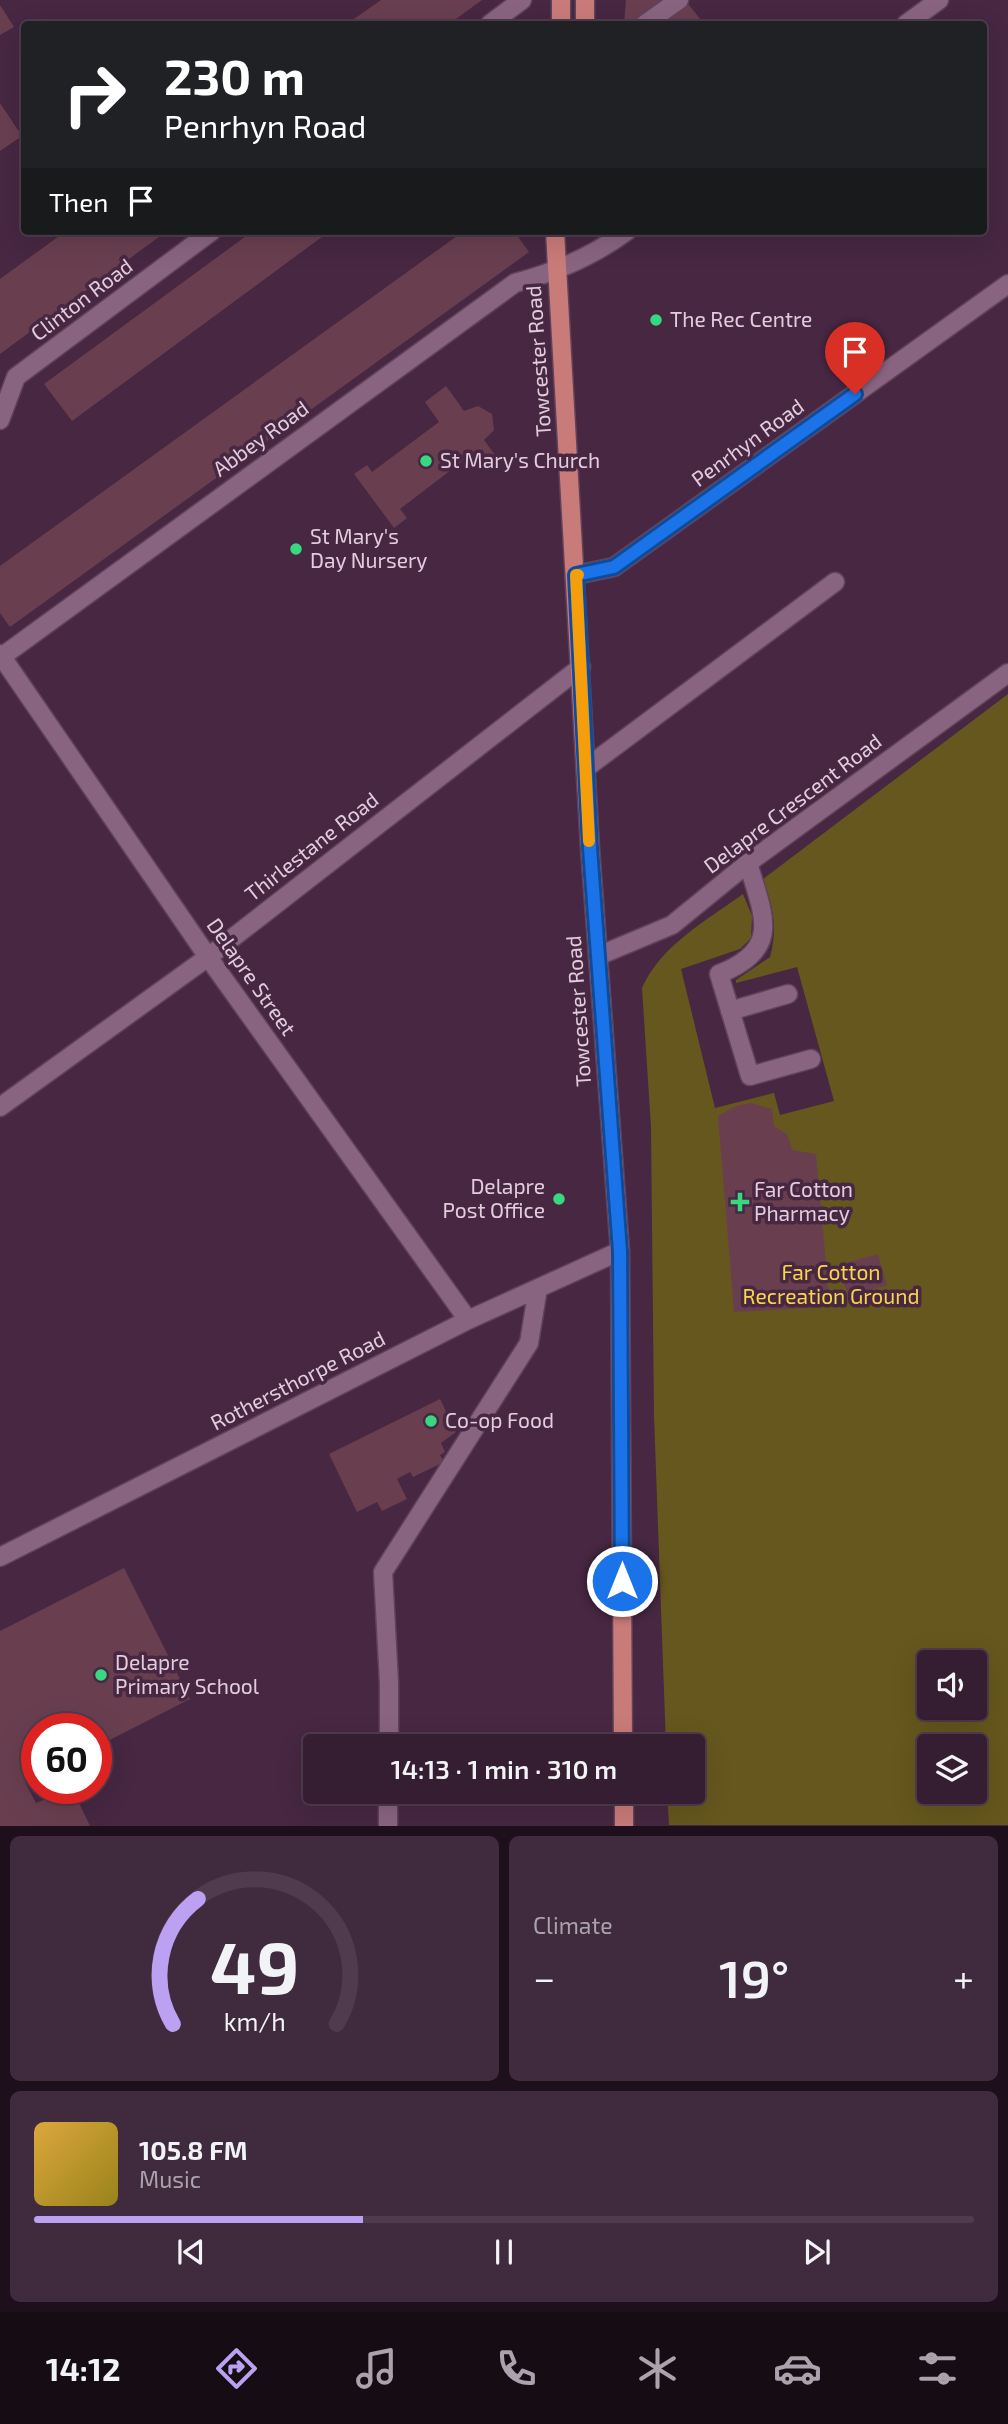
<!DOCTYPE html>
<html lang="en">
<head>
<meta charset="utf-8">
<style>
  :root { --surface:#351d32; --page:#402a3e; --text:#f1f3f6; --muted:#aaa2ac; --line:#4f3b4d; --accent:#bca0f2 }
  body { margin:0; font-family:"Exo 2",sans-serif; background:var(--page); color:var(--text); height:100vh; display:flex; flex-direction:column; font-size:26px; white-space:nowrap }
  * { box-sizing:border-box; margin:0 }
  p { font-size:23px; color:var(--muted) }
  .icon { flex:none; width:38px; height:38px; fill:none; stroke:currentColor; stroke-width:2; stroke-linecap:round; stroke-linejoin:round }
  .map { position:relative; height:1826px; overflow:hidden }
  .panel { display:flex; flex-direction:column; gap:10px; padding:10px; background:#1d101c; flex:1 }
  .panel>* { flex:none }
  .guide { position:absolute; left:21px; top:21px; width:966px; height:214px; border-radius:7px; box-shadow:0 7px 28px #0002,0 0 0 2px var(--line); background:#202124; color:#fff; overflow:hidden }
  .controls { position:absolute; left:917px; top:1650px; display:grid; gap:14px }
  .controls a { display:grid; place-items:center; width:70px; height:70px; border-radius:7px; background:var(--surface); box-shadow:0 7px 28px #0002,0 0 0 2px var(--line); font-size:35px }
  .speed { position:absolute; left:21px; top:1713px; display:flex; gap:14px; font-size:35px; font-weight:700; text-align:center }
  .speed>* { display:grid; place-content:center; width:91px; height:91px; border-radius:50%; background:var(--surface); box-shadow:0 7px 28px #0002,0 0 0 2px var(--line); line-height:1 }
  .speed .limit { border:10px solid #d22; background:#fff; color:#111 }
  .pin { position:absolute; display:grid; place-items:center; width:60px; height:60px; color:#fff; margin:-72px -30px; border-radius:50% 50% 50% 0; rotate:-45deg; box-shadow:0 0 7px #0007 }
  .pin .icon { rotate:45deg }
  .me { position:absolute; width:77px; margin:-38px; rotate:0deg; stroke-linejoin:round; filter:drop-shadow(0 0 5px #0008) }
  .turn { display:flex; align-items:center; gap:24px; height:147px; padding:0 28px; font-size:32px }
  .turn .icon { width:91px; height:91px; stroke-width:2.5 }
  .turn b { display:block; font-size:49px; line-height:60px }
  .then { display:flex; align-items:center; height:66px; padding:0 28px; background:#0003; gap:14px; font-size:26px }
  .big { font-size:52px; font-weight:600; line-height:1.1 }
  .panel .widget { flex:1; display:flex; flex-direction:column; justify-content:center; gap:10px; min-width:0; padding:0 24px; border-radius:10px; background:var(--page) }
  .panel .dial { align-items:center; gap:0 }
  .dial svg { height:182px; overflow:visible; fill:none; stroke:var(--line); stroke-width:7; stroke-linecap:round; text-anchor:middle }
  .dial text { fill:var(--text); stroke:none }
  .song { display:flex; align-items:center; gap:21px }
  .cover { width:84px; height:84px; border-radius:10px; background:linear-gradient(135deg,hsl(40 70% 55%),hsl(50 70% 35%)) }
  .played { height:7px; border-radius:4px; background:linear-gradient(90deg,var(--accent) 35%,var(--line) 35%) }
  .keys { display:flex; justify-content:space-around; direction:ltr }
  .heat { display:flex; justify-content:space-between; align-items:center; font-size:38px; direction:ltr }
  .panel .tiles { flex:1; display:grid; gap:10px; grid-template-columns:1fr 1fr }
  .widget:last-child { grid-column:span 2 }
  .trip { position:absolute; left:303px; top:1734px; width:402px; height:70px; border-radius:7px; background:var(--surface); box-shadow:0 7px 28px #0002,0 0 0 2px var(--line); font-weight:600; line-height:70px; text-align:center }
  .dock { display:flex; height:112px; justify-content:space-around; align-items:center; background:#150c14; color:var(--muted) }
  .dock .icon { width:49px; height:49px }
  .dock .active { color:var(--accent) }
  .dock b { font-size:32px; color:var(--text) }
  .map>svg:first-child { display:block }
  .green { fill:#66571e; fill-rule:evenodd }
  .building { fill:#693f50 }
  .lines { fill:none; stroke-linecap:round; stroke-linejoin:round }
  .minor-casing { stroke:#60435b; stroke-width:21 }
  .major-casing { stroke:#60435b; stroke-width:21 }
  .minor { stroke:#896481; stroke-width:18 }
  .major { stroke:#c97b79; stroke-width:18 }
  .route-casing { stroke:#114b97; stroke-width:18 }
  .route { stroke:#1a73e8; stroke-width:12 }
  .slow { stroke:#f59e0b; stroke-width:12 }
  .poi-dot { fill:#38d880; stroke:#472742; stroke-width:2.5 }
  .labels { text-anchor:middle; stroke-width:7; stroke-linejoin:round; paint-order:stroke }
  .street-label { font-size:21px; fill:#e2cddd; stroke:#472742 }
  .poi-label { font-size:21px; fill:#e2cddd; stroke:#472742; text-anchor:start }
  .park-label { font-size:21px; fill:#fbd64b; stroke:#472742 }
</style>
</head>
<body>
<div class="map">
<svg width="1008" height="1826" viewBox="0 0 1008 1826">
  <rect width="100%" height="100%" fill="#472742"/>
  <path class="green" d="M 1008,694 L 1008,1825 L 669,1825 L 667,1792 L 693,1792 L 693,1746 L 666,1746 L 654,1416 L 651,1127 L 642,988 C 661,945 706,921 743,894 L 752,916 L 751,938 L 740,949 L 681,969 L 715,1108 L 774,1093 L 780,1115 L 834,1101 L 797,967 L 736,983 L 736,980 L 770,957 C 778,928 773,907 763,879 ZM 929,1662 L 975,1662 L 975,1708 L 929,1708 ZM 929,1746 L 975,1746 L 975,1792 L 929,1792 Z"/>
  <path class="building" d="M 381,0 L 482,0 L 449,24 L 347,24 Z
    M 626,0 L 685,0 L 704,24 L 624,24 Z
    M 0,5 L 14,27 L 0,35 Z
    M 0,103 L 22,136 L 0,151 Z
    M 66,231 L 167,231 L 0,354 L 0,279 Z
    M 253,231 L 330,231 L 72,421 L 44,384 Z
    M 464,231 L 514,231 L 529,252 L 10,627 L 0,613 L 0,566 Z
    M 446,386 L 464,411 L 478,406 L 492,414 L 494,430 L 484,440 L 495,455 L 477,469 L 468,457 L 400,509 L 407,518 L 394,528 L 354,474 L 367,465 L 372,472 L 439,422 L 425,402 Z
    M 751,1103 L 772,1109 L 774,1126 L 787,1134 L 792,1150 L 816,1154 L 830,1307 L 734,1312 L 718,1116 L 736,1106 Z
    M 878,1254 L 887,1285 L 848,1296 L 839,1265 Z
    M 440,1399 L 456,1432 L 441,1443 L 445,1452 L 440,1455 L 444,1462 L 413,1477 L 410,1472 L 397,1479 L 407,1499 L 382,1511 L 377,1502 L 357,1512 L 329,1454 Z
    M 124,1568 L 190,1699 L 96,1747 L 96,1729 L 37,1729 L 37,1777 L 25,1782 L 36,1803 L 72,1788 L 90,1826 L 0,1826 L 0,1631 Z"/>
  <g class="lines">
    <defs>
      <path id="minor" d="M 490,24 L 522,0
        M 645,24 L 679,0
        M 906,24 L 939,0
        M 0,420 L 16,377 L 212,231
        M 576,575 L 614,567 L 1008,284
        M 0,654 L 208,957 L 468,1320
        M 0,658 L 515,283 C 556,272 592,257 627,231
        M 586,768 L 835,582
        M 748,863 C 763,915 783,949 719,974 L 750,1076 L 811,1059
        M 598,956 L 672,925 L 748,863 L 1008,673
        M 730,1011 L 788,994
        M 0,1107 L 208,957 L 581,667
        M 0,1557 L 468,1320 L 620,1251
        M 389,1746 L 389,1683 L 383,1572 L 529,1343 L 538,1288
        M 388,1826 L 388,1792"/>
      <path id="major" d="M 561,24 L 561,0
        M 585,24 L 585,0
        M 555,231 L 590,848 L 620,1251 L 623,1746
        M 624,1792 L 624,1826"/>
    </defs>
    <use href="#minor" class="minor-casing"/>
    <use href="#major" class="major-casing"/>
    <use href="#minor" class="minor"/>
    <use href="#major" class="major"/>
  </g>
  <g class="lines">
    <defs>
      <path id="route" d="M 622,1581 L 620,1251 L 590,848 L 576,575 L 614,567 L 855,394"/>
    </defs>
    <use href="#route" class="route-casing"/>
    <use href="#route" class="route"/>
    <path class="slow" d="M 578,575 L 576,575 L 589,841"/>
  </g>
  <g class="poi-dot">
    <circle cx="656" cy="320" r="7"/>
    <circle cx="426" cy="461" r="7"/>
    <circle cx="296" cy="549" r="7"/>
    <circle cx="559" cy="1199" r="7"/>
    <path d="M736.5 1191.5h7v7h7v7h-7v7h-7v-7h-7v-7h7z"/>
    <circle cx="431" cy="1421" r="7"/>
    <circle cx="101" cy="1675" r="7"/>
  </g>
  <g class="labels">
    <g class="street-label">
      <text transform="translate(82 300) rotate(-37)" y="7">Clinton Road</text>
      <text transform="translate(539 361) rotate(-94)" y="7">Towcester Road</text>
      <text transform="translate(261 439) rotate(-36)" y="7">Abbey Road</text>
      <text transform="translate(748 443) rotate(-36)" y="7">Penrhyn Road</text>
      <text transform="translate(793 804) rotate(-37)" y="7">Delapre Crescent Road</text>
      <text transform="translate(312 847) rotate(-38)" y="7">Thirlestane Road</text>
      <text transform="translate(251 977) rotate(55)" y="7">Delapre Street</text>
      <text transform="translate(579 1011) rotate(-94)" y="7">Towcester Road</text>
      <text transform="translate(298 1381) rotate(-27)" y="7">Rothersthorpe Road</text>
    </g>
    <g class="poi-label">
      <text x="670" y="327">The Rec Centre</text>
      <text x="440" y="468">St Mary's Church</text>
      <text x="310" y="544">St Mary's<tspan x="310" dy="24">Day Nursery</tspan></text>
      <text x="545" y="1194" text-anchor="end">Delapre<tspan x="545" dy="24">Post Office</tspan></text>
      <text x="754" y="1197">Far Cotton<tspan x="754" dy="24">Pharmacy</tspan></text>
      <text x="445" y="1428">Co-op Food</text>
      <text x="115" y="1670">Delapre<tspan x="115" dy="24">Primary School</tspan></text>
    </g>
    <g class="park-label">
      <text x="831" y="1280">Far Cotton<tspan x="831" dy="24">Recreation Ground</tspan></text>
    </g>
  </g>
</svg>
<div class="controls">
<a><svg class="icon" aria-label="sound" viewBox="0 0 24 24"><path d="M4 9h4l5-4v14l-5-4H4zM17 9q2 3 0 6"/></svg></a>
<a><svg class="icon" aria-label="layers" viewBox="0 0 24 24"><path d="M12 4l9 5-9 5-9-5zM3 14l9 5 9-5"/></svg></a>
</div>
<div class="speed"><div class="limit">60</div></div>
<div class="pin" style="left:855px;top:394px;background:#d93025"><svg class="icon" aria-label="arrive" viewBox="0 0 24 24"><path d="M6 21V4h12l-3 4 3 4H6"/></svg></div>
<svg class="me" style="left:622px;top:1581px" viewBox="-20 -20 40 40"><circle r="17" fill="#1a73e8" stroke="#fff" stroke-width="3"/><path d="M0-11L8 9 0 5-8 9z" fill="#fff"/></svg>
<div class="trip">14:13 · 1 min · 310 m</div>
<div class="guide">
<div class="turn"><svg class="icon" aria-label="right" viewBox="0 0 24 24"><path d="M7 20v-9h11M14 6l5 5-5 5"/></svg><div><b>230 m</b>Penrhyn Road</div></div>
<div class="then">Then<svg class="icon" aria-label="arrive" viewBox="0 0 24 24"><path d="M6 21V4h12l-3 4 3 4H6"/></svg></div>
</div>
</div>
<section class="panel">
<div class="tiles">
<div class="widget dial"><svg viewBox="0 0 100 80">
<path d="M14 69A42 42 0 1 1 86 69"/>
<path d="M14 69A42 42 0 0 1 25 14" stroke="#bca0f2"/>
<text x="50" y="56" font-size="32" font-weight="700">49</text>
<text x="50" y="72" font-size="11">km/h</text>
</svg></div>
<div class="widget"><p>Climate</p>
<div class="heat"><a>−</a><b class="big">19°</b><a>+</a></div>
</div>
<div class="widget">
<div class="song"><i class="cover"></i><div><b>105.8 FM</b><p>Music</p></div></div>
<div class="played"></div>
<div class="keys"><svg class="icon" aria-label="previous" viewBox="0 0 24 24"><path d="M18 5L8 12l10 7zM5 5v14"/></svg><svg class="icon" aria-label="pause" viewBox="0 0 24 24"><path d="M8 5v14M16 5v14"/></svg><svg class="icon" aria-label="next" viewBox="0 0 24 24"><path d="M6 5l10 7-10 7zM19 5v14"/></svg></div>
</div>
</div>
</section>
<nav class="dock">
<b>14:12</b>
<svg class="icon active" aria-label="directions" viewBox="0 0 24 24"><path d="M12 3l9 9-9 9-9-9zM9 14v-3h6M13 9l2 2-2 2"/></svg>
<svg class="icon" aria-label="music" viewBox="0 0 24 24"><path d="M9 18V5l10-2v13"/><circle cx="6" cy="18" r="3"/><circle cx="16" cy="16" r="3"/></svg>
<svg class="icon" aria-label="phone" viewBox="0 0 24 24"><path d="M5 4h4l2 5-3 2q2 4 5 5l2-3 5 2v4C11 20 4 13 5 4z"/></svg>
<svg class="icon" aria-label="climate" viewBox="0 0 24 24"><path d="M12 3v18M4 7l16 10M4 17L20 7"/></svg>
<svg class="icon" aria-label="car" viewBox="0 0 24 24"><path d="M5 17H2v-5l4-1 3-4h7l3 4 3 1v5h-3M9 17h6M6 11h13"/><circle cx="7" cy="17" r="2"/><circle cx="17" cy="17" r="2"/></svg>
<svg class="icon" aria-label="filters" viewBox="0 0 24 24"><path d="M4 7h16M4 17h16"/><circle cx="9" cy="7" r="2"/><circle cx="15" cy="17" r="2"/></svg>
</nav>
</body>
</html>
